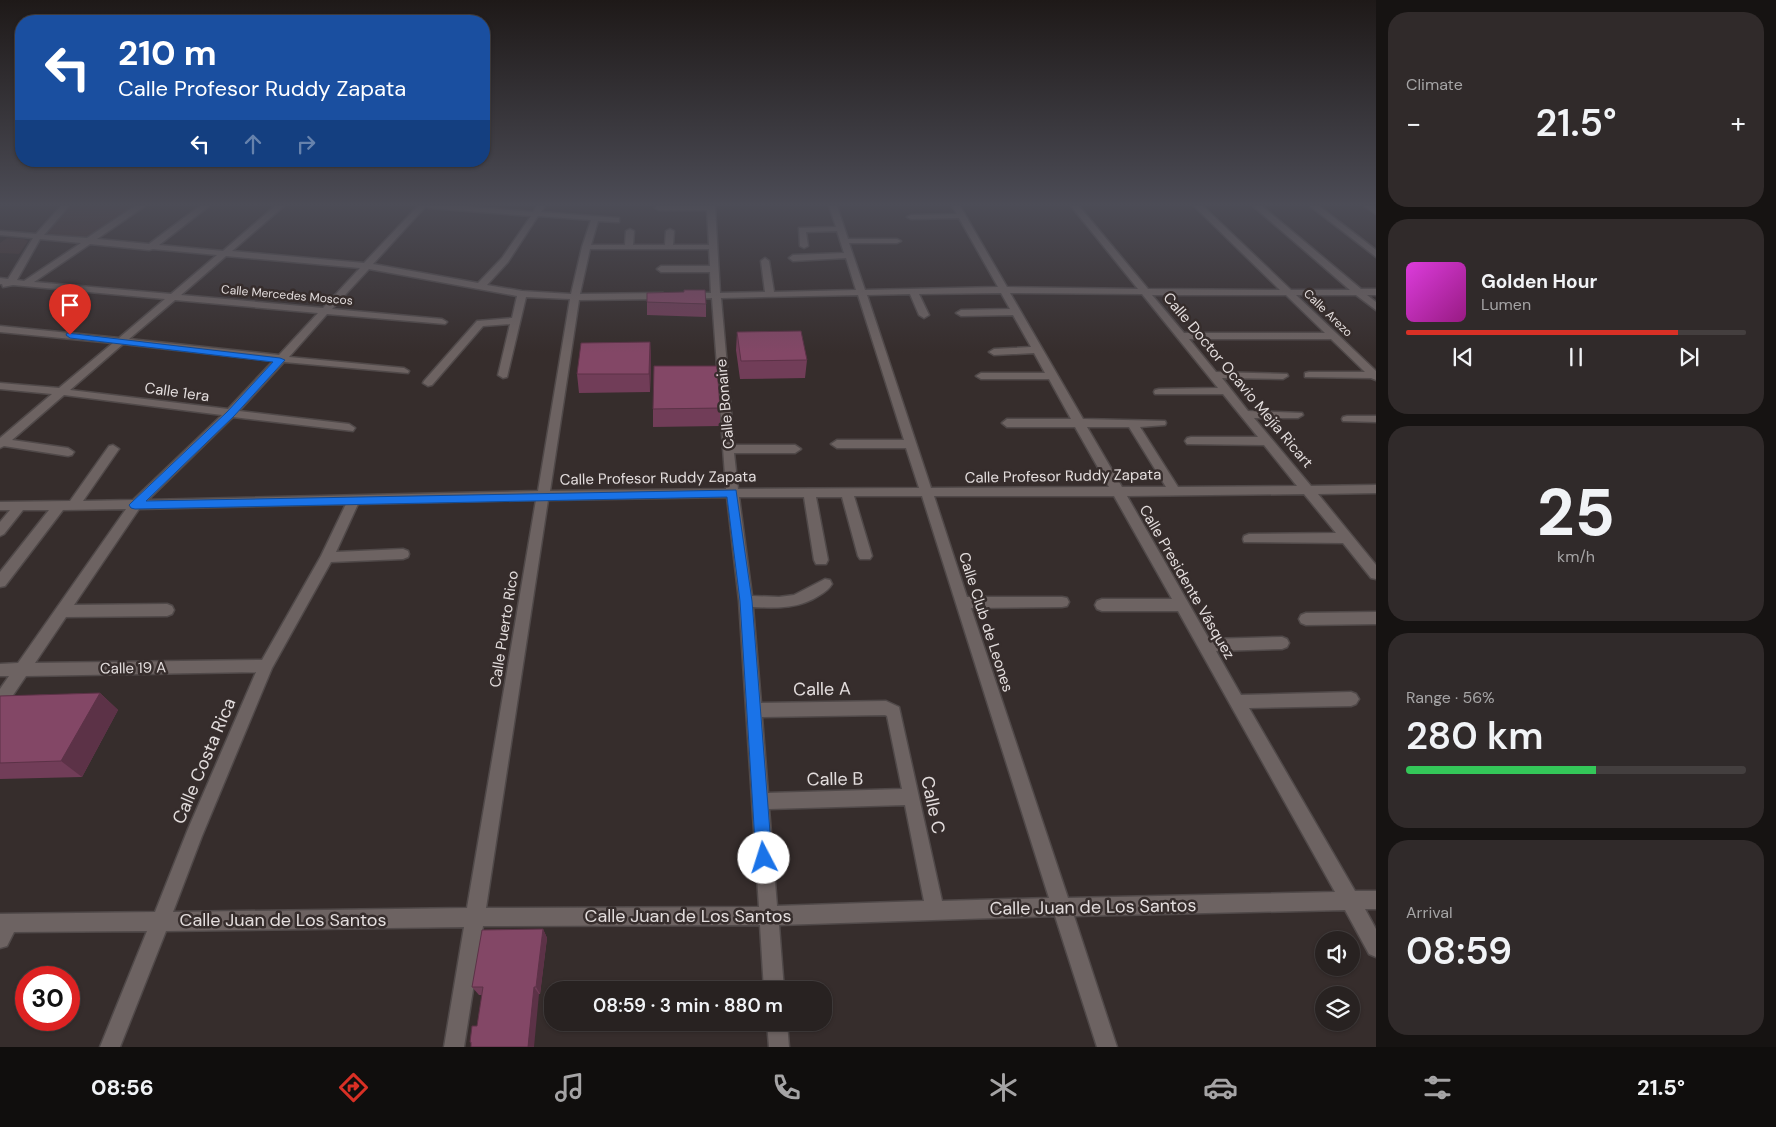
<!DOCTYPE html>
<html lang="en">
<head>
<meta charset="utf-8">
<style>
  :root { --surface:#282221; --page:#302a2a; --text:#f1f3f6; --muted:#a5a4a5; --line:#443f3f; --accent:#d93025 }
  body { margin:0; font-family:"DM Sans",sans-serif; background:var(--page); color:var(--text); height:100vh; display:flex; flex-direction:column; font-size:19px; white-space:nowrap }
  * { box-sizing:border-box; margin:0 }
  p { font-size:16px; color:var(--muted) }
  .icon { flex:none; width:28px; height:28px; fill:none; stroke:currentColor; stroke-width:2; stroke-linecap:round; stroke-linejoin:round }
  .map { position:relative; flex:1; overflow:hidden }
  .panel { display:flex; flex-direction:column; gap:12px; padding:12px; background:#161312; width:400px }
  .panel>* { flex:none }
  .guide { position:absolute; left:15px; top:15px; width:475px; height:152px; border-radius:20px; box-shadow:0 1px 4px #0004,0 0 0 1px var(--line); background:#1a4fa0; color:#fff; overflow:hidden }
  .buttons { position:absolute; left:1315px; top:931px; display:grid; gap:10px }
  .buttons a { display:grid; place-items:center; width:45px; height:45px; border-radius:50%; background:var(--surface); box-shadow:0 1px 4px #0004,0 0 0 1px var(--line); font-size:25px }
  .speed { position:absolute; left:15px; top:966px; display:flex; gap:10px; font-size:25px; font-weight:700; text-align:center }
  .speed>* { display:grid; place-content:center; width:65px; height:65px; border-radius:50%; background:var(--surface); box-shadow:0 1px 4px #0004,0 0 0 1px var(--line); line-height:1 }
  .speed .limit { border:8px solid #d22; background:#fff; color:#111 }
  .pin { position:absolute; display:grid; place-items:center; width:42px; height:42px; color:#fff; margin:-51px -21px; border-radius:50% 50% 50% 0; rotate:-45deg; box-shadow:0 0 5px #0007 }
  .pin .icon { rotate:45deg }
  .me { position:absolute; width:55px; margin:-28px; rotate:355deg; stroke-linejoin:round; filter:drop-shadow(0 0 4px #0008) }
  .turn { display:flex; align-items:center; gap:18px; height:105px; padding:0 20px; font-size:22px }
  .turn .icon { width:65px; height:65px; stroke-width:2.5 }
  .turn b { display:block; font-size:35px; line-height:42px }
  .lanes { display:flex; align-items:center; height:48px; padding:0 20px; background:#0003; justify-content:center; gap:25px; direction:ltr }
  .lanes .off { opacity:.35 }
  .big { font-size:38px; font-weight:600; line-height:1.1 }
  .panel .card { flex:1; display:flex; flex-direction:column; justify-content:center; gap:8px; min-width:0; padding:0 18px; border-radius:20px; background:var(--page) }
  .panel .dial { align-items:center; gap:0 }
  .dial b { font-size:65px; line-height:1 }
  .song { display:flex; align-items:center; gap:15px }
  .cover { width:60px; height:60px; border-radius:8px; background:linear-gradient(135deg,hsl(300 70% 55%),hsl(310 70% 35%)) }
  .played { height:5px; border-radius:2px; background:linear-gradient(90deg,var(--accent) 80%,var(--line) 80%) }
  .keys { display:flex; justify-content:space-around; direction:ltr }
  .heat { display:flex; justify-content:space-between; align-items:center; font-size:28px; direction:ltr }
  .charge { height:8px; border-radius:4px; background:linear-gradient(90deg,#34c759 56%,var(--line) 0) }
  .trip { position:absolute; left:544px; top:981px; width:288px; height:50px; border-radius:20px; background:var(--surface); box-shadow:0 1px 4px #0004,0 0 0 1px var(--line); font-weight:600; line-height:50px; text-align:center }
  .tab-bar { display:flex; height:80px; justify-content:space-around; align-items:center; background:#100e0d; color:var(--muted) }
  .tab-bar .icon { width:35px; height:35px }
  .tab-bar .current { color:var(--accent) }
  .tab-bar b { font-size:22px; color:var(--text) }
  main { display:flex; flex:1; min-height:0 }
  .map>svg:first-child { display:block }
  .built { fill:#443433 }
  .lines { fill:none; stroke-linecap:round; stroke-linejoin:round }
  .minor-casing { stroke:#504949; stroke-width:3 }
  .minor { fill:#6d6362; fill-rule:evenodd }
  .wall { fill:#713d58 }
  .shaded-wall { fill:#5c3247 }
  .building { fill:#834766; stroke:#5c3247 }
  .route { fill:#1a73e8; stroke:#114b97 }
  .labels { text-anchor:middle; stroke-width:5; stroke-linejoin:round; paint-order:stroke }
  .far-street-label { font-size:12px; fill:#e3dddd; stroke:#362d2c }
  .street-label { font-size:15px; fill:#e3dddd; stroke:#362d2c }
  .near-street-label { font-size:18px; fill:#e3dddd; stroke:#362d2c }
</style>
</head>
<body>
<main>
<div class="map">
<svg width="1376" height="1047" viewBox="0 0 1376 1047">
  <rect width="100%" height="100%" fill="#362d2c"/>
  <path class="built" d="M 72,206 L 137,206 L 88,238 L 47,234 L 64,212 Z
    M 7,238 L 24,239 L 28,241 L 19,254 L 0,253 L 0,243 Z"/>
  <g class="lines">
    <defs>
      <path id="minor" d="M 61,206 L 69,206 L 44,235 L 87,238 L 135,206 L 145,206 L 97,239 L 149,244 L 200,206 L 209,206 L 159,245 L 223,251 L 275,206 L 284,206 L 232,251 L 364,263 L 418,206 L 463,206 L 533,212 L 537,206 L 545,206 L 541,212 L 619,218 L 619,222 L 616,222 L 598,221 L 591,245 L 625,245 L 626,231 L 630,229 L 634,231 L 633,245 L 665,245 L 666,231 L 670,229 L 674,231 L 673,245 L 709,245 L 707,210 L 659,210 L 655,208 L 657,206 L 715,206 L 720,293 L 765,292 L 761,261 L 765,258 L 769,261 L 774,292 L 856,290 L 846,258 L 793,261 L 789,258 L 793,255 L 844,253 L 837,231 L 806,232 L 808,246 L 804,248 L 800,246 L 799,228 L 836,227 L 829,206 L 837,206 L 848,239 L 897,239 L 901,241 L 897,243 L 849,243 L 865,290 L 998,287 L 959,218 L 911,219 L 907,217 L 911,215 L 957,214 L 952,206 L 960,206 L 1007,287 L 1138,289 L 1071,206 L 1079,206 L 1148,289 L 1280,290 L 1194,206 L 1203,206 L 1291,290 L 1350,290 L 1253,206 L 1262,206 L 1361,289 L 1376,289 L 1376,295 L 1367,295 L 1376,302 L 1376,310 L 1356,295 L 1296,295 L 1376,371 L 1376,380 L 1371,378 L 1305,377 L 1305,373 L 1309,372 L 1365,372 L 1331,339 L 1189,339 L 1216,372 L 1287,374 L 1288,376 L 1283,379 L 1222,378 L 1248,411 L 1302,413 L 1303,415 L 1298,418 L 1254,418 L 1311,486 L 1376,485 L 1376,493 L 1318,494 L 1376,565 L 1376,579 L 1371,578 L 1343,543 L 1244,542 L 1243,539 L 1244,536 L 1249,534 L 1336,533 L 1304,494 L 1127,496 L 1209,639 L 1282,637 L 1287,639 L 1289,643 L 1287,647 L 1282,649 L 1216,651 L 1241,695 L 1351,692 L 1356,694 L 1359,699 L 1356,704 L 1351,706 L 1249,708 L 1355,891 L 1376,891 L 1376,909 L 1365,909 L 1376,929 L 1376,957 L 1369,954 L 1345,910 L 1074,916 L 1117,1047 L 1097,1047 L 1055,916 L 779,925 L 784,990 L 764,990 L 760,925 L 483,926 L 464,1047 L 444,1047 L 464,927 L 166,931 L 120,1047 L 100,1047 L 147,931 L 14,932 L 7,946 L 0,948 L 0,914 L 155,912 L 188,829 L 256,672 L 26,676 L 5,707 L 0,709 L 0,689 L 9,676 L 0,676 L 0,664 L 18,663 L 126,509 L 63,510 L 5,586 L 0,587 L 0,572 L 49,510 L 23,510 L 4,534 L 0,536 L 0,522 L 10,510 L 0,510 L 0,502 L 70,501 L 109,446 L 113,445 L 119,449 L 83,501 L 133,500 L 222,415 L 64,395 L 12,440 L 68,448 L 74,452 L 72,455 L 68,456 L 4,446 L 0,448 L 0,438 L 52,394 L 0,389 L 0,383 L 59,388 L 113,343 L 0,332 L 0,326 L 119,338 L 165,299 L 13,285 L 3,287 L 2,284 L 0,284 L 0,278 L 8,279 L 33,238 L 0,235 L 0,231 L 36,234 ZM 426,206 L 429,208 L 531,216 L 502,258 L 478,283 L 373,264 ZM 538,216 L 591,220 L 582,247 L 571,294 L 522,291 L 487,285 L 508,262 ZM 40,239 L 81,243 L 24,281 L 17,280 ZM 90,244 L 149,250 L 153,249 L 217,255 L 171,294 L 34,282 ZM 590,249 L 709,249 L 710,266 L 661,266 L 657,269 L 661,272 L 710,272 L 711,293 L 688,293 L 684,296 L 688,299 L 712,298 L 726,489 L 550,491 L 579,300 L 663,299 L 667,296 L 663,293 L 580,294 ZM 226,256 L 360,268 L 323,308 L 181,295 ZM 369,269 L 517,296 L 512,318 L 477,321 L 424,381 L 423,383 L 428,386 L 432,385 L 483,326 L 510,324 L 498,375 L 503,378 L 507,377 L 526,297 L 570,299 L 538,491 L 148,500 L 233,417 L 353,431 L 355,428 L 349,424 L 239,411 L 284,362 L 408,373 L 409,371 L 404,368 L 289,357 L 327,314 L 445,324 L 447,322 L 442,319 L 332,309 ZM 1001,293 L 1010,309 L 961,310 L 956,313 L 961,316 L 1013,315 L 1031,347 L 994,349 L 989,352 L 994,355 L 1034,353 L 1045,373 L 981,373 L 976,376 L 981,379 L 1049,379 L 1071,419 L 1007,419 L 1002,423 L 1007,427 L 1075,427 L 1109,487 L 931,488 L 867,295 L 910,294 L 919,315 L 924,318 L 929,315 L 919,294 ZM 1010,293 L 1142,294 L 1218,388 L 1159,389 L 1155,390 L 1154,392 L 1155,394 L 1223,394 L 1258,437 L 1191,437 L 1187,438 L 1185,441 L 1187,444 L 1264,445 L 1297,486 L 1178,487 L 1140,427 L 1165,425 L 1166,423 L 1165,421 L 1083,419 ZM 858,295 L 904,440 L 837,440 L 831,444 L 837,448 L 906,448 L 919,488 L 738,489 L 734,453 L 795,453 L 801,449 L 795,445 L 734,445 L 721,298 ZM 1152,295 L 1286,295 L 1325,333 L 1184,333 ZM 175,300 L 318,313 L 279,355 L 129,339 ZM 123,344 L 273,361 L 228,409 L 70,390 ZM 1087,427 L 1129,427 L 1166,487 L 1122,487 ZM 854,496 L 922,496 L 1049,898 L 942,901 L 899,707 L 886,701 L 761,703 L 753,607 C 778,608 799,609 820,595 C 825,592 829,589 832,584 L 830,580 L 825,579 L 794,595 L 779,597 L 752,596 L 739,497 L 804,497 L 814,560 L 816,564 L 826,564 L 828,560 L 816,497 L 842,497 L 858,556 L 860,559 L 870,559 L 872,556 ZM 934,496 L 1114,496 L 1172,599 L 1102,599 L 1097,601 L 1095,605 L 1097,609 L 1102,611 L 1178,611 L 1335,892 L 1068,898 L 971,608 L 1062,607 L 1067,606 L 1069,602 L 1067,598 L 1062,597 L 967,597 ZM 727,497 L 739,601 L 759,907 L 486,908 L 548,500 ZM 536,500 L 467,908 L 173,912 L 202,836 L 272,668 L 331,562 L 403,559 L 408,557 L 409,554 L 408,551 L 403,549 L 336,552 L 358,504 ZM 346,504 L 321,556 L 262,660 L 35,663 L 66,617 L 167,616 L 172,614 L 174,610 L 172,606 L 167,604 L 74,605 L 139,509 ZM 885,715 L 887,716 L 902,789 L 768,793 L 762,717 ZM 905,805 L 924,901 L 777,906 L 769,809 Z
        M 1310,206 L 1319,206 L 1376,250 L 1376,257 Z
        M 1364,206 L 1373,206 L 1376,208 L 1376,214 Z
        M 1347,416 L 1376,416 L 1376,422 L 1343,421 L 1342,419 L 1343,417 Z
        M 1376,612 L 1376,624 L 1306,625 L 1301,623 L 1299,619 L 1301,615 L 1306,613 Z
        M 767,1022 L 787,1022 L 789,1047 L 769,1047 Z"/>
    </defs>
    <use href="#minor" class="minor-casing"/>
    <use href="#minor" class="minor"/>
  </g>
  <path class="wall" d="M 647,302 L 706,304 L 706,317 L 647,315 Z
    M 737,332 L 807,360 L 805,378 L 740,379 L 736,350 Z
    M 650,342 L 651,360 L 650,392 L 579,393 L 577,374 Z
    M 720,408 L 720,426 L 653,427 L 653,409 Z
    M 100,693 L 118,710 L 82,777 L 0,779 L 0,696 Z
    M 543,929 L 547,938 L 540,994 L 539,994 L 471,1043 L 470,1042 L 477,1026 L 482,995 L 479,995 L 472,987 Z"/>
  <path class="shaded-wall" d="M 650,342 L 651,360 L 650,392 L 649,374 Z
    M 100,693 L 118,710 L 82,777 L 61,761 Z
    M 543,929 L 547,938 L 540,994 L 536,987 Z
    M 534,987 L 539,994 L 534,1047 L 528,1047 Z"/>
  <path class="building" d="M 684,290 L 705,290 L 706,304 L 647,302 L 647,293 L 684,292 Z
    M 801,331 L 807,360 L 741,361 L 737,332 Z
    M 650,342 L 649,374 L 577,374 L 581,343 Z
    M 654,366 L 717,366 L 720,408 L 653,409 Z
    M 100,693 L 61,761 L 0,763 L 0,696 Z
    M 543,929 L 536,987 L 534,987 L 528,1047 L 471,1047 L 471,1042 L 470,1042 L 472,1026 L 477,1026 L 483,987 L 472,987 L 482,930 Z"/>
  <linearGradient id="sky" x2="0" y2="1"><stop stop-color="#1e1918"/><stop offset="0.58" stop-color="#4c4c56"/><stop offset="1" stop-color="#4c4c56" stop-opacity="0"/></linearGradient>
  <rect width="1376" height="353" fill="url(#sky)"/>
  <path class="route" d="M 67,333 L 280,358 L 285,360 L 234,416 L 146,501 L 736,490 L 752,601 L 772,858 L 770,864 L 764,867 L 758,864 L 756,858 L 740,601 L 727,497 L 135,509 L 131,508 L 129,505 L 131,503 L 227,412 L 273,362 L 70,338 L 66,335 Z"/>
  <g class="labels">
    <g class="far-street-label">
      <text transform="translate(287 295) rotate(5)" y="4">Calle Mercedes Moscos</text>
      <text transform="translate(1328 313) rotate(44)" y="4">Calle Arezo</text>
    </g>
    <g class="street-label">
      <text transform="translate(1238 380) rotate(50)" y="5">Calle Doctor Ocavio Mejía Ricart</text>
      <text transform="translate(177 392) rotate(8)" y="5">Calle 1era</text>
      <text transform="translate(725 404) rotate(-95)" y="5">Calle Bonaire</text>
      <text transform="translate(1063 476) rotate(-1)" y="5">Calle Profesor Ruddy Zapata</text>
      <text transform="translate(658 478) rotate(-1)" y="5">Calle Profesor Ruddy Zapata</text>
      <text transform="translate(1187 582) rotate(60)" y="5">Calle Presidente Vásquez</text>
      <text transform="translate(986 622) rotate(72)" y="5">Calle Club de Leones</text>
      <text transform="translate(504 629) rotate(-81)" y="5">Calle Puerto Rico</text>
      <text transform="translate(133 668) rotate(-1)" y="5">Calle 19 A</text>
    </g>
    <g class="near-street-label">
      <text transform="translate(822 689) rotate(-1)" y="6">Calle A</text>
      <text transform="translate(204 761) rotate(-67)" y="6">Calle Costa Rica</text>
      <text transform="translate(835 779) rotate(-1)" y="6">Calle B</text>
      <text transform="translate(933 805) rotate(78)" y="6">Calle C</text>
      <text transform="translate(1093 907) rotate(-1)" y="6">Calle Juan de Los Santos</text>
      <text x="688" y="922">Calle Juan de Los Santos</text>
      <text x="283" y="926">Calle Juan de Los Santos</text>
    </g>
  </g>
</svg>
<div class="buttons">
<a><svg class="icon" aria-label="sound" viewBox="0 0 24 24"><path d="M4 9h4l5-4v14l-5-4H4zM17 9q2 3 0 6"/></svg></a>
<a><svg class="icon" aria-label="layers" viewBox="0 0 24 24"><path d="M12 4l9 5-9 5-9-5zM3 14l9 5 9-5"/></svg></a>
</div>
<div class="speed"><div class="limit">30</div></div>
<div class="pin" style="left:70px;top:335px;background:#d93025"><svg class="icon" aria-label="arrive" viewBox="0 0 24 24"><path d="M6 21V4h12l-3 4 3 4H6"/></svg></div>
<svg class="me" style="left:764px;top:858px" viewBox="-20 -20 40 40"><circle r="19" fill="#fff"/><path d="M0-13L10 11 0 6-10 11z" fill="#1a73e8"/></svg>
<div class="trip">08:59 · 3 min · 880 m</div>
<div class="guide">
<div class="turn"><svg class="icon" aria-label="left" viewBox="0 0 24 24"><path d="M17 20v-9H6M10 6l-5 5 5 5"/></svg><div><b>210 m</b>Calle Profesor Ruddy Zapata</div></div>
<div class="lanes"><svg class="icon" aria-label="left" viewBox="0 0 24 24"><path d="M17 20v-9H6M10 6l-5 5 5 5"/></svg><svg class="icon off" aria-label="ahead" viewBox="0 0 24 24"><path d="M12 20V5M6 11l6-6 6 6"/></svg><svg class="icon off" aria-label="right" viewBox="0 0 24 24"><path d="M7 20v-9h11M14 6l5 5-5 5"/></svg></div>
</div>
</div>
<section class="panel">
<div class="card"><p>Climate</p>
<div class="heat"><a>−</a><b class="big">21.5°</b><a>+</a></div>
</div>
<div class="card">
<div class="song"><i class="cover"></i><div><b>Golden Hour</b><p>Lumen</p></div></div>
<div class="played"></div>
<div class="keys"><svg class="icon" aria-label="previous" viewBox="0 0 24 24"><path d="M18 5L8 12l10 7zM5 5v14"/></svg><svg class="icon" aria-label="pause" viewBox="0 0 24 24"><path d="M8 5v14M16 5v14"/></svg><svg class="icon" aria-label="next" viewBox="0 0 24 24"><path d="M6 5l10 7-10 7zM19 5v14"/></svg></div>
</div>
<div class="card dial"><b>25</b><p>km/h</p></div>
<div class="card"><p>Range · 56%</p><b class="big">280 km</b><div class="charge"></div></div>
<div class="card"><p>Arrival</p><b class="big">08:59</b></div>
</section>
</main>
<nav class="tab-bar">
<b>08:56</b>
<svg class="icon current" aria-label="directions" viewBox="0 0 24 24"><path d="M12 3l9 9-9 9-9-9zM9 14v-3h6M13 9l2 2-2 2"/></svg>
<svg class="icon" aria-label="music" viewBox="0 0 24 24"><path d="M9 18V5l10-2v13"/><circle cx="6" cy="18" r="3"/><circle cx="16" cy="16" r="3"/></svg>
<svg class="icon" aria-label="phone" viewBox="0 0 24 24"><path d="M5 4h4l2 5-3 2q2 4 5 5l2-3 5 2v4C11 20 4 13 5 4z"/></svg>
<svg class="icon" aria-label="climate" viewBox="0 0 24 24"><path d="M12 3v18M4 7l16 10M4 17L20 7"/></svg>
<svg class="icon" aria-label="car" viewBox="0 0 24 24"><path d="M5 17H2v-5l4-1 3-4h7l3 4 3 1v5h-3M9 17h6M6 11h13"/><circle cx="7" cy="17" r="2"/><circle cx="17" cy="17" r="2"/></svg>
<svg class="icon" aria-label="filters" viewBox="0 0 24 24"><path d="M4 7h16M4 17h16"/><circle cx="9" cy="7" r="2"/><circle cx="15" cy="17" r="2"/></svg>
<b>21.5°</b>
</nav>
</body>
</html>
